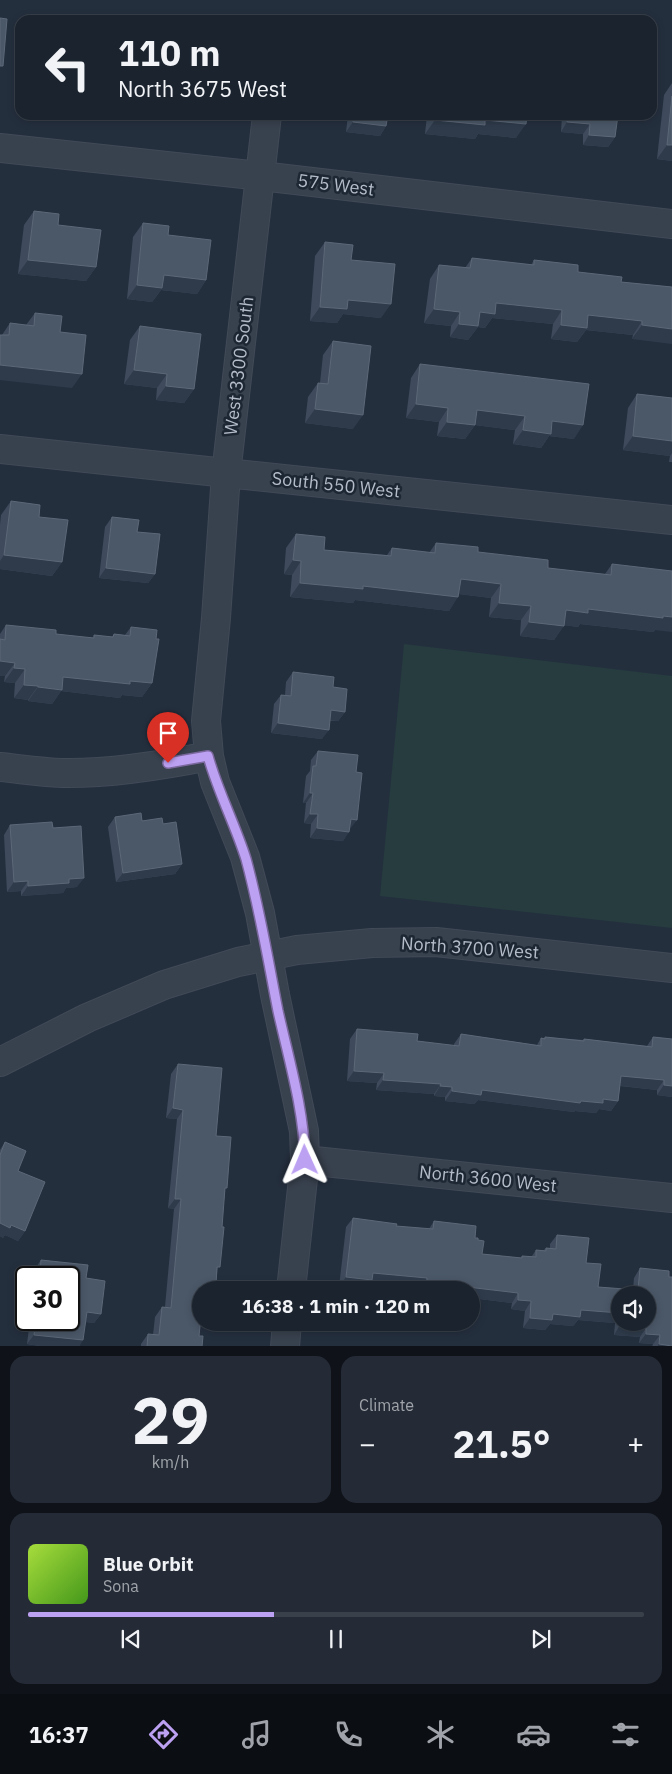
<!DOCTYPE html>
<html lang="en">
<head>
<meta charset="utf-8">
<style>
  :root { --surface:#1b232e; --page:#242b36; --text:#f1f3f6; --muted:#a0a4aa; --line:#39404a; --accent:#bca0f2 }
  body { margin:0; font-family:"IBM Plex Sans",sans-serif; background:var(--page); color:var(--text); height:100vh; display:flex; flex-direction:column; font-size:19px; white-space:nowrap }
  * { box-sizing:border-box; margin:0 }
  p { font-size:16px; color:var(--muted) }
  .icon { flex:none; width:28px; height:28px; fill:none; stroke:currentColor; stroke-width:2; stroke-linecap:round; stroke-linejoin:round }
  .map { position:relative; height:1346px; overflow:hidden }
  .panel { display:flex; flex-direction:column; gap:10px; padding:10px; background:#0f1319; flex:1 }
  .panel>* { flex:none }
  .hud { position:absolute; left:15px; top:15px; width:642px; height:105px; border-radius:15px; box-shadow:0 2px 8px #0003,0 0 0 1px var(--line); background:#1b232e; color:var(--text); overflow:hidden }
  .fabs { position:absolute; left:611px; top:1286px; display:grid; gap:10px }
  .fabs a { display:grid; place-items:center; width:45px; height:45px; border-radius:50%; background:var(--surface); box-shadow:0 2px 8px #0003,0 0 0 1px var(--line); font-size:25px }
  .speed { position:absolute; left:15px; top:1266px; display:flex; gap:10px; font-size:25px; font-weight:700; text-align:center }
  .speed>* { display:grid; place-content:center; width:65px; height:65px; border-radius:50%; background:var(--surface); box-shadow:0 2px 8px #0003,0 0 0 1px var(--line); line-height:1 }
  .speed .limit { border:2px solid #111; border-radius:8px; background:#fff; color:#111 }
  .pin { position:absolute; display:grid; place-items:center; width:42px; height:42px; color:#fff; margin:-51px -21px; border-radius:50% 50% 50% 0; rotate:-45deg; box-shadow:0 0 5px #0007 }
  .pin .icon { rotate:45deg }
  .me { position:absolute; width:55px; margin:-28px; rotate:359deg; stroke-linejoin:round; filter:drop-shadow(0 0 4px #0008) }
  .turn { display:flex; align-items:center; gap:18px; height:105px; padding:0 20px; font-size:22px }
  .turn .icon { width:65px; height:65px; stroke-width:2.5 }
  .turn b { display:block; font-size:35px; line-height:42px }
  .big { font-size:38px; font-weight:700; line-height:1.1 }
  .panel .card { flex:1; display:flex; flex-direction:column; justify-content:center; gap:8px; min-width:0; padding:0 18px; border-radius:15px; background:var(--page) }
  .panel .dial { align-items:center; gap:0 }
  .dial b { font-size:65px; line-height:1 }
  .song { display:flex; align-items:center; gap:15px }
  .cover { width:60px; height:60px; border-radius:8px; background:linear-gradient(135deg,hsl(80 70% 55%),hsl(100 70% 35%)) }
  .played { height:5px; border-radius:2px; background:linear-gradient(90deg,var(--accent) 40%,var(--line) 40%) }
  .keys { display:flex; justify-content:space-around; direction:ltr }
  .heat { display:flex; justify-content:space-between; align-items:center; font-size:28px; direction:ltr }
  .panel .tiles { flex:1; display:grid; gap:10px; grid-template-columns:1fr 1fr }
  .card:last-child { grid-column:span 2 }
  .trip { position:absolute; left:192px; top:1281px; width:288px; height:50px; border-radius:25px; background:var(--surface); box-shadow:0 2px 8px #0003,0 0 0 1px var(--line); font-weight:700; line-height:50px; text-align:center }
  .tabs { display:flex; height:80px; justify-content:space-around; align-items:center; background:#0b0e12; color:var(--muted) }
  .tabs .icon { width:35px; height:35px }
  .tabs .active { color:var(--accent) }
  .tabs b { font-size:22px; color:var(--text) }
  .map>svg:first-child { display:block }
  .green { fill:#263c3f }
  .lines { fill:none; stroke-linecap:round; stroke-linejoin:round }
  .minor-casing { stroke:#414a57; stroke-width:30 }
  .minor { stroke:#38414e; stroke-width:28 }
  .wall { fill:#3f4b5c; fill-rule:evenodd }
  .shaded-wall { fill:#2f3b4b }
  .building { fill:#4b5868; stroke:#5c6777 }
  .route-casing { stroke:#7a689d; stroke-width:12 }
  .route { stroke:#bca0f2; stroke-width:9 }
  .labels { text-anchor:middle; stroke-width:5; stroke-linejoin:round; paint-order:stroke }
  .street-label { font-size:18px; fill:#b4bcc9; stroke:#1d2633 }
</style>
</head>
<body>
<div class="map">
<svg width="672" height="1347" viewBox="0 0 672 1347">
  <rect width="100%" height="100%" fill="#242f3e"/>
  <path class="green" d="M 404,644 L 672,676 L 672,928 L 380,896 Z"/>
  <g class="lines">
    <defs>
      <path id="minor" d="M 267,115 L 226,474 L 216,618 L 206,721 L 209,756 L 215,782 L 245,857 L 260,913 L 275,995 L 304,1131 L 305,1160 L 291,1290
        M 0,148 L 261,176 L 672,224
        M 0,449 L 672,520
        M 0,767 C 20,769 41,772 62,773 C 107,774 164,765 209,756
        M 0,1062 L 87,1018 L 164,985 L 238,962 L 297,950 L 372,943 L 436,942 L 672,968
        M 305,1160 L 672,1198
        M 285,1347 L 287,1322"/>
    </defs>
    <use href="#minor" class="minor-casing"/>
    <use href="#minor" class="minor"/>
  </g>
  <path class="wall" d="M 672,83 L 672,161 L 657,159 L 664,95 Z
    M 348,115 L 388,115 L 386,126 L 380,136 L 346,132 Z
    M 427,115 L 527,115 L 516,138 L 478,134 L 475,139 L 425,134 Z
    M 562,115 L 618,115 L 615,137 L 608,147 L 583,145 L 583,134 L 561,132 Z
    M 34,211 L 58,225 L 96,267 L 86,281 L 18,274 L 24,225 Z
    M 143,223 L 168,235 L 206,280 L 197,294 L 161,290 L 152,302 L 127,299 L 133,237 Z
    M 325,242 L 351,260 L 381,318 L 343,314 L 337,323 L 310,321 L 315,256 Z
    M 472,258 L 531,265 L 534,260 L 578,272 L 621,282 L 672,287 L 632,339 L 633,335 L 586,330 L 577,342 L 551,339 L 553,324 L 492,318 L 485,328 L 478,327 L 468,340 L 450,337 L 451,326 L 424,323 L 430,279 L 439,265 L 465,268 Z
    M 35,313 L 60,332 L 72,388 L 2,335 L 10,323 L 26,325 Z
    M 140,326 L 194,389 L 184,403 L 156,400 L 157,388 L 124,384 L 130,340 Z
    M 333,341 L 353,429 L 305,423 L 308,397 L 318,383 L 320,383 L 323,355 Z
    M 420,364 L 574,439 L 549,436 L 541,448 L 513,444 L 515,430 L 475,425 L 465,439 L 437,436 L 439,422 L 406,418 L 411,378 Z
    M 637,394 L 672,398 L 672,462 L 669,462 L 670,456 L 623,450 L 628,408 Z
    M 11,501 L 39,517 L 62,562 L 52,576 L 0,569 L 0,525 L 1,515 Z
    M 112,517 L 137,532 L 155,574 L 148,583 L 99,578 L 105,527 Z
    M 296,534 L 324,550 L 387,555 L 392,548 L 429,553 L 436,543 L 548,568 L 605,574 L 612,564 L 655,630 L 653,632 L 580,624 L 578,627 L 564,625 L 554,640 L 520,636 L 521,620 L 489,617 L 491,598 L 459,594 L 449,611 L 355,600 L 353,603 L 290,597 L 292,575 L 284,574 L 286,548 Z
    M 6,625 L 56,634 L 93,638 L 94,635 L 112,637 L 114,634 L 125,635 L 131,627 L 152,683 L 142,697 L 122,695 L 120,698 L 61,691 L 52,704 L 28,701 L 28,700 L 14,698 L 15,683 L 4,682 L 5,676 L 0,676 L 0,634 Z
    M 293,672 L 333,687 L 345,712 L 338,721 L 330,721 L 322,739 L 271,733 L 274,704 L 281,695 L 285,695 L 286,682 Z
    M 318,751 L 350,829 L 343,841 L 310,838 L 311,824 L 304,823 L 306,803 L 303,803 L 306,776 L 310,771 L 311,760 Z
    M 115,817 L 163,824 L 182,864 L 175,874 L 116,882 L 108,827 Z
    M 10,825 L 53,828 L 77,887 L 66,888 L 63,893 L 21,896 L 21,891 L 7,892 L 4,835 Z
    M 357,1029 L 417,1041 L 454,1046 L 454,1044 L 461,1034 L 537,1045 L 541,1038 L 544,1039 L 545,1037 L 583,1040 L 584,1039 L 647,1046 L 653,1037 L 672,1039 L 672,1097 L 657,1095 L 657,1090 L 620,1086 L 618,1101 L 611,1111 L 599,1109 L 596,1113 L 575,1111 L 574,1112 L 478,1100 L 474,1104 L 445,1101 L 445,1097 L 434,1096 L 434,1094 L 376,1090 L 377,1083 L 347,1081 L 350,1039 Z
    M 178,1064 L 216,1136 L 225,1191 L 216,1285 L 212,1290 L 201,1290 L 199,1336 L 202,1347 L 141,1347 L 141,1344 L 148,1334 L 153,1335 L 155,1317 L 162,1307 L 165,1307 L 174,1209 L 168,1208 L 177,1119 L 166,1118 L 171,1074 Z
    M 5,1142 L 18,1171 L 25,1231 L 18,1241 L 5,1235 L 3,1238 L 0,1236 L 0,1150 Z
    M 353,1218 L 396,1226 L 429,1229 L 434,1221 L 475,1238 L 478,1240 L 482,1254 L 521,1258 L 522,1256 L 532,1256 L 536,1250 L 544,1250 L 546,1248 L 550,1248 L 550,1244 L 557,1235 L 586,1263 L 598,1287 L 633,1290 L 634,1278 L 640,1268 L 669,1277 L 672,1347 L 652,1347 L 653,1344 L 639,1343 L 640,1337 L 614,1335 L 615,1323 L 578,1320 L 573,1326 L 550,1324 L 545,1330 L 523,1328 L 525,1311 L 511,1309 L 512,1303 L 471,1298 L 471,1290 L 420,1290 L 420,1288 L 369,1283 L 365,1289 L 339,1287 L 346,1227 ZM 620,1295 L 648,1322 L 620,1322 Z
    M 41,1260 L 86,1278 L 101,1314 L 94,1323 L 86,1322 L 79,1347 L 46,1347 L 27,1344 L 30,1320 L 69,1320 L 69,1278 L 31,1278 L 34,1272 L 34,1270 Z
    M 26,1291 L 26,1308 L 24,1307 Z"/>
  <path class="shaded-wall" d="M 435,120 L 485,120 L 526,124 L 516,138 L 478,134 L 475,139 L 425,134 Z
    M 353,122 L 386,126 L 380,136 L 346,132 Z
    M 567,122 L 590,124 L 583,134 L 561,132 Z
    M 589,135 L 615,137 L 608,147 L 583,145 Z
    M 667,145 L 672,145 L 672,161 L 657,159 Z
    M 28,260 L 96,267 L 86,281 L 18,274 Z
    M 164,275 L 206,280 L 197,294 L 161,290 L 152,302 L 127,299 L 137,285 Z
    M 348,300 L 391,304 L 381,318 L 343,314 L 337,323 L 310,321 L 320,307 Z
    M 496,303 L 562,310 L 553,324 L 492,318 L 485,328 L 478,327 L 468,340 L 450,337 L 459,324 Z
    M 434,309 L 460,312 L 451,326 L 424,323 Z
    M 588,315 L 642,321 L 633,335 L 586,330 L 577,342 L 551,339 L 561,325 Z
    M 642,325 L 672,329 L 672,344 L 632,339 Z
    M 0,365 L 82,374 L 72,388 L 0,380 Z
    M 134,370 L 167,374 L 157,388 L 124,384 Z
    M 166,386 L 194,389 L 184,403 L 156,400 Z
    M 416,404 L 448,408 L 439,422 L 406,418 Z
    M 315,409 L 363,415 L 353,429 L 305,423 Z
    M 477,410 L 525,416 L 515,430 L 467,424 Z
    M 552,421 L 583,425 L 574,439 L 549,436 L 541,448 L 513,444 L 523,430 Z
    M 447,422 L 475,425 L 465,439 L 437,436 Z
    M 633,436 L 672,441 L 672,453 L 670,456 L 623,450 Z
    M 4,555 L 62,562 L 52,576 L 0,569 L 0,561 Z
    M 293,560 L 301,561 L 292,575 L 284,574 Z
    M 106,568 L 155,574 L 148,583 L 99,578 Z
    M 461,579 L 501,584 L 491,598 L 451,593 Z
    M 300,583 L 363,586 L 458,597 L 449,611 L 355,600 L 353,603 L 290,597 Z
    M 499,603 L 531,606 L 521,620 L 489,617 Z
    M 588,609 L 672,617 L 672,632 L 655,630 L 653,632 L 580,624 L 578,627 L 556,624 L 566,610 Z
    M 529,622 L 564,626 L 554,640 L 520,636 Z
    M 0,661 L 15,663 L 5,676 L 0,676 Z
    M 14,668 L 25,669 L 15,683 L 4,682 Z
    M 63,677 L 130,681 L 152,683 L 142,697 L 122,695 L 120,698 L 61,691 L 52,704 L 28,701 L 38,687 Z
    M 24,685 L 38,686 L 28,700 L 14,698 Z
    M 331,710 L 345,712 L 338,721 L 324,720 Z
    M 278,723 L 329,730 L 322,739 L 271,733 Z
    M 310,793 L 313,793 L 306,803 L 303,803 Z
    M 310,814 L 318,814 L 311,824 L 304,823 Z
    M 351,819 L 357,820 L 350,829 Z
    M 317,828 L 349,832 L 343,841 L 310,838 Z
    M 182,864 L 175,874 L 116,882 L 123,873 Z
    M 84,878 L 77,887 L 66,888 L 63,893 L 21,896 L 28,886 L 69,879 Z
    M 28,881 L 21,891 L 7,892 L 14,882 Z
    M 354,1071 L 384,1073 L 377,1083 L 347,1081 Z
    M 621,1076 L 664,1080 L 657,1090 L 614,1085 Z
    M 383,1080 L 441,1084 L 434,1094 L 376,1090 Z
    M 664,1085 L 672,1086 L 672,1097 L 657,1095 Z
    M 440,1086 L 452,1087 L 445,1097 L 434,1096 Z
    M 482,1090 L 581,1101 L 603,1099 L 618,1101 L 611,1111 L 599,1109 L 596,1113 L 575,1111 L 574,1112 L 478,1100 L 474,1104 L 445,1101 L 452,1091 Z
    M 173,1108 L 183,1110 L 177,1119 L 166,1118 Z
    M 175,1199 L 181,1199 L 174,1209 L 168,1208 Z
    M 0,1223 L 11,1225 L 25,1231 L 18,1241 L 5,1235 L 3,1238 L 0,1236 Z
    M 373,1273 L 427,1278 L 420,1288 L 369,1283 L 365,1289 L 339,1287 L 346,1277 Z
    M 427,1281 L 442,1282 L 436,1290 L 420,1290 Z
    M 442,1284 L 518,1293 L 512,1303 L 471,1298 L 471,1290 L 437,1290 Z
    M 518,1300 L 531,1301 L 525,1311 L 511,1309 Z
    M 581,1310 L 620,1313 L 620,1316 L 615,1323 L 578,1320 L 573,1326 L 550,1324 L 545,1330 L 523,1328 L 530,1318 Z
    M 87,1312 L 101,1314 L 94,1323 L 80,1322 Z
    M 620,1325 L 646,1328 L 640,1337 L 614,1335 Z
    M 646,1334 L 660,1335 L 653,1344 L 639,1343 Z
    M 34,1335 L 83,1340 L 79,1347 L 46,1347 L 27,1344 Z
    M 659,1344 L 672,1346 L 672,1347 L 657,1347 Z"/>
  <path class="building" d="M 90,15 L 117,17 L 117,20 L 90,20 Z
    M 0,18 L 7,19 L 3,66 L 0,66 Z
    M 672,96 L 672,145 L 667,145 Z
    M 354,115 L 388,115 L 386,126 L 353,122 Z
    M 435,115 L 527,115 L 526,124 L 485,120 L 485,125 L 435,120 Z
    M 568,115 L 618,115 L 615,137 L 589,135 L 590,124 L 567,122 Z
    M 34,211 L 59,214 L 58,225 L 101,230 L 96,267 L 28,260 Z
    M 143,223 L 169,226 L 168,235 L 211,240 L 206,280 L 164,275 L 162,288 L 137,285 Z
    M 325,242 L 353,245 L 351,260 L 395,264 L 391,304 L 348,300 L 347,309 L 320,307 Z
    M 472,258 L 534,265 L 534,260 L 578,265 L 578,272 L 622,277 L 621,282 L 672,287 L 672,329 L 642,325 L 642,321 L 588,315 L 587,328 L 561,325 L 562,310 L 496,303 L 495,314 L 480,312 L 478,326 L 459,324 L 460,312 L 434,309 L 439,265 L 470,268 Z
    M 35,313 L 62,316 L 60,332 L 86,335 L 82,374 L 0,365 L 0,335 L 9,335 L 10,323 L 34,326 Z
    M 140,326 L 201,334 L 194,389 L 166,386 L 167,374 L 134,370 Z
    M 333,341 L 371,346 L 363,415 L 315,409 L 318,383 L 328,384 Z
    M 420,364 L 589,384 L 583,425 L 552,421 L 551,434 L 523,430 L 525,416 L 477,410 L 475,425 L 447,422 L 448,408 L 416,404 Z
    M 637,394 L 672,398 L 672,441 L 633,436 Z
    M 11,501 L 40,505 L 39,517 L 68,520 L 62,562 L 4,555 Z
    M 112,517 L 139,520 L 137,532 L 160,534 L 155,574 L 106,568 Z
    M 296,534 L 325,537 L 324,550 L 391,556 L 392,548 L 435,553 L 436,543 L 478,547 L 478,552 L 548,560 L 548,568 L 611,575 L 612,564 L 672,571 L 672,617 L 663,616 L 663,618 L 588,609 L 588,613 L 566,610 L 564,626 L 529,622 L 531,606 L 499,603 L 501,584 L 461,579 L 458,597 L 363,586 L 363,589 L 300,583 L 301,561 L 293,560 Z
    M 6,625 L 56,630 L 56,634 L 94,638 L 94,635 L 113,637 L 114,634 L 130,636 L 131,627 L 157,630 L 156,639 L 159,639 L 152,683 L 130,681 L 130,684 L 63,677 L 62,690 L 38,687 L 38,686 L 24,685 L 25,669 L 14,668 L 15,663 L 0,661 L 0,639 L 5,640 Z
    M 293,672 L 334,677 L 333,687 L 347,689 L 345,712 L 331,710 L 329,730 L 278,723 L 281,695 L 291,696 Z
    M 318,751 L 358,755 L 356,772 L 362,773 L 357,820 L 351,819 L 349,832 L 317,828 L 318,814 L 310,814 L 313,793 L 310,793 L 313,766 L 316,766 Z
    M 141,813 L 142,821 L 162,818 L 163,824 L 176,822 L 182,864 L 123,873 L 115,817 Z
    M 52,822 L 53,828 L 81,826 L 84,878 L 69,879 L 69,883 L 28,886 L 28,881 L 14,882 L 10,825 Z
    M 357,1029 L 418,1034 L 417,1041 L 459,1046 L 461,1034 L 541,1046 L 541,1038 L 545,1039 L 545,1037 L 584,1041 L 584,1039 L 652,1047 L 653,1037 L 672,1039 L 672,1086 L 664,1085 L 664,1080 L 621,1076 L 618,1101 L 603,1099 L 603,1103 L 581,1101 L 580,1103 L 482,1090 L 481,1095 L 452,1091 L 452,1087 L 440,1086 L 441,1084 L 383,1080 L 384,1073 L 354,1071 Z
    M 178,1064 L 222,1068 L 216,1136 L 231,1137 L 227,1188 L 225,1188 L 222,1227 L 224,1227 L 220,1267 L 217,1267 L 216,1285 L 212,1284 L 212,1290 L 201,1290 L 201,1316 L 199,1336 L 203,1336 L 202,1347 L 147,1347 L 148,1334 L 159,1335 L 162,1307 L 171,1308 L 181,1199 L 175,1199 L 183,1110 L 173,1108 Z
    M 5,1142 L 26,1151 L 18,1171 L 45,1182 L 25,1231 L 11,1225 L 10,1228 L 0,1223 L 0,1155 Z
    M 353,1218 L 397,1224 L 396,1226 L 433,1229 L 434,1221 L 476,1226 L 475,1238 L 478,1238 L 478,1240 L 484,1241 L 482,1254 L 522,1258 L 522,1256 L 536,1257 L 536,1250 L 546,1251 L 546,1248 L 556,1249 L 557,1235 L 589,1238 L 586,1263 L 601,1264 L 598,1287 L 638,1290 L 640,1268 L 669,1271 L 669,1277 L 672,1277 L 672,1346 L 659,1344 L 660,1335 L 646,1334 L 646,1328 L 620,1325 L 621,1322 L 648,1322 L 648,1295 L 620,1295 L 620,1313 L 581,1310 L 580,1317 L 553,1314 L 552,1320 L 530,1318 L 531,1301 L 518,1300 L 518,1293 L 442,1284 L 442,1282 L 427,1281 L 427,1278 L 373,1273 L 372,1280 L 346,1277 Z
    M 41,1260 L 88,1265 L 86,1278 L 105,1281 L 101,1314 L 87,1312 L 83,1340 L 34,1335 L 36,1320 L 69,1320 L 69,1278 L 34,1278 L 34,1272 L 40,1273 Z"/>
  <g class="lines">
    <defs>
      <path id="route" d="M 168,763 L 208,756 C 218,792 235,824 246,859 C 260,910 268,960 278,1011 C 289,1060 304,1110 305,1160"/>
    </defs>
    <use href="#route" class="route-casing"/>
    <use href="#route" class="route"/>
  </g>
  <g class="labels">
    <g class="street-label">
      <text transform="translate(336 185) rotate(7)" y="6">575 West</text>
      <text transform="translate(239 366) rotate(-83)" y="6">West 3300 South</text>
      <text transform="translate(336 485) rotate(6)" y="6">South 550 West</text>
      <text transform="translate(470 948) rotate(4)" y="6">North 3700 West</text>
      <text transform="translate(488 1179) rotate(6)" y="6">North 3600 West</text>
    </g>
  </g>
</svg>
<div class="fabs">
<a><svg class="icon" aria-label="sound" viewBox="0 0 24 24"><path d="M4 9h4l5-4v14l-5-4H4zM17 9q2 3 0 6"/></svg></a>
</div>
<div class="speed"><div class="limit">30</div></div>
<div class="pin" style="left:168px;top:763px;background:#d93025"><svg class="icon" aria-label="arrive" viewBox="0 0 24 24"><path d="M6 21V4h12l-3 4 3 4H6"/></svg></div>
<svg class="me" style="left:305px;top:1160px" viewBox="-20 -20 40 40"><path d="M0-17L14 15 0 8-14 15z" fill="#bca0f2" stroke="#fff" stroke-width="4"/></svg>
<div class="trip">16:38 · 1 min · 120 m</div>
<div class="hud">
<div class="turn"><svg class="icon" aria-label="left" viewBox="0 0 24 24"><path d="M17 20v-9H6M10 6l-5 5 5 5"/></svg><div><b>110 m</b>North 3675 West</div></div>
</div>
</div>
<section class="panel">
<div class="tiles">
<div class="card dial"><b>29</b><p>km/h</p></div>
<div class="card"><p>Climate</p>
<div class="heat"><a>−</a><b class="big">21.5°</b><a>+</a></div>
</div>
<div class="card">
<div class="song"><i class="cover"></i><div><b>Blue Orbit</b><p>Sona</p></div></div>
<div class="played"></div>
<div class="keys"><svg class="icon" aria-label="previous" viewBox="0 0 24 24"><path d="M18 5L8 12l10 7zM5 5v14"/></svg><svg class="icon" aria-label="pause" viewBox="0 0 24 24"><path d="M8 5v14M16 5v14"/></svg><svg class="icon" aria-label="next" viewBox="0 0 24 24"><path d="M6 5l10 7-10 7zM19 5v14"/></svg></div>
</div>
</div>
</section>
<nav class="tabs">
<b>16:37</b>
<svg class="icon active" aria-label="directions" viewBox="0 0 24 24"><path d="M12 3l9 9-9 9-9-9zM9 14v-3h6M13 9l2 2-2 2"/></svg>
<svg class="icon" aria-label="music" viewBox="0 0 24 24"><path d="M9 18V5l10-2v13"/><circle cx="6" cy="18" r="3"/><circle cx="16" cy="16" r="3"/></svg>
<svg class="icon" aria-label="phone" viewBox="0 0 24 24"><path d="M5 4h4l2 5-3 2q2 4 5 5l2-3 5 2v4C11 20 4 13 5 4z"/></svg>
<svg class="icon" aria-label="climate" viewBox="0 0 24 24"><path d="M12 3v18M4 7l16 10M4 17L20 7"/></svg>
<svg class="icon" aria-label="car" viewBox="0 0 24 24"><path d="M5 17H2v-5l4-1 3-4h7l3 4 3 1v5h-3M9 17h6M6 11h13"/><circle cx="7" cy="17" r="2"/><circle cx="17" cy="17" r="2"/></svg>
<svg class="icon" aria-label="filters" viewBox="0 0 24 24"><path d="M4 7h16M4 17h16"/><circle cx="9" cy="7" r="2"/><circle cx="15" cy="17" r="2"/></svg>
</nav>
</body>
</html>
